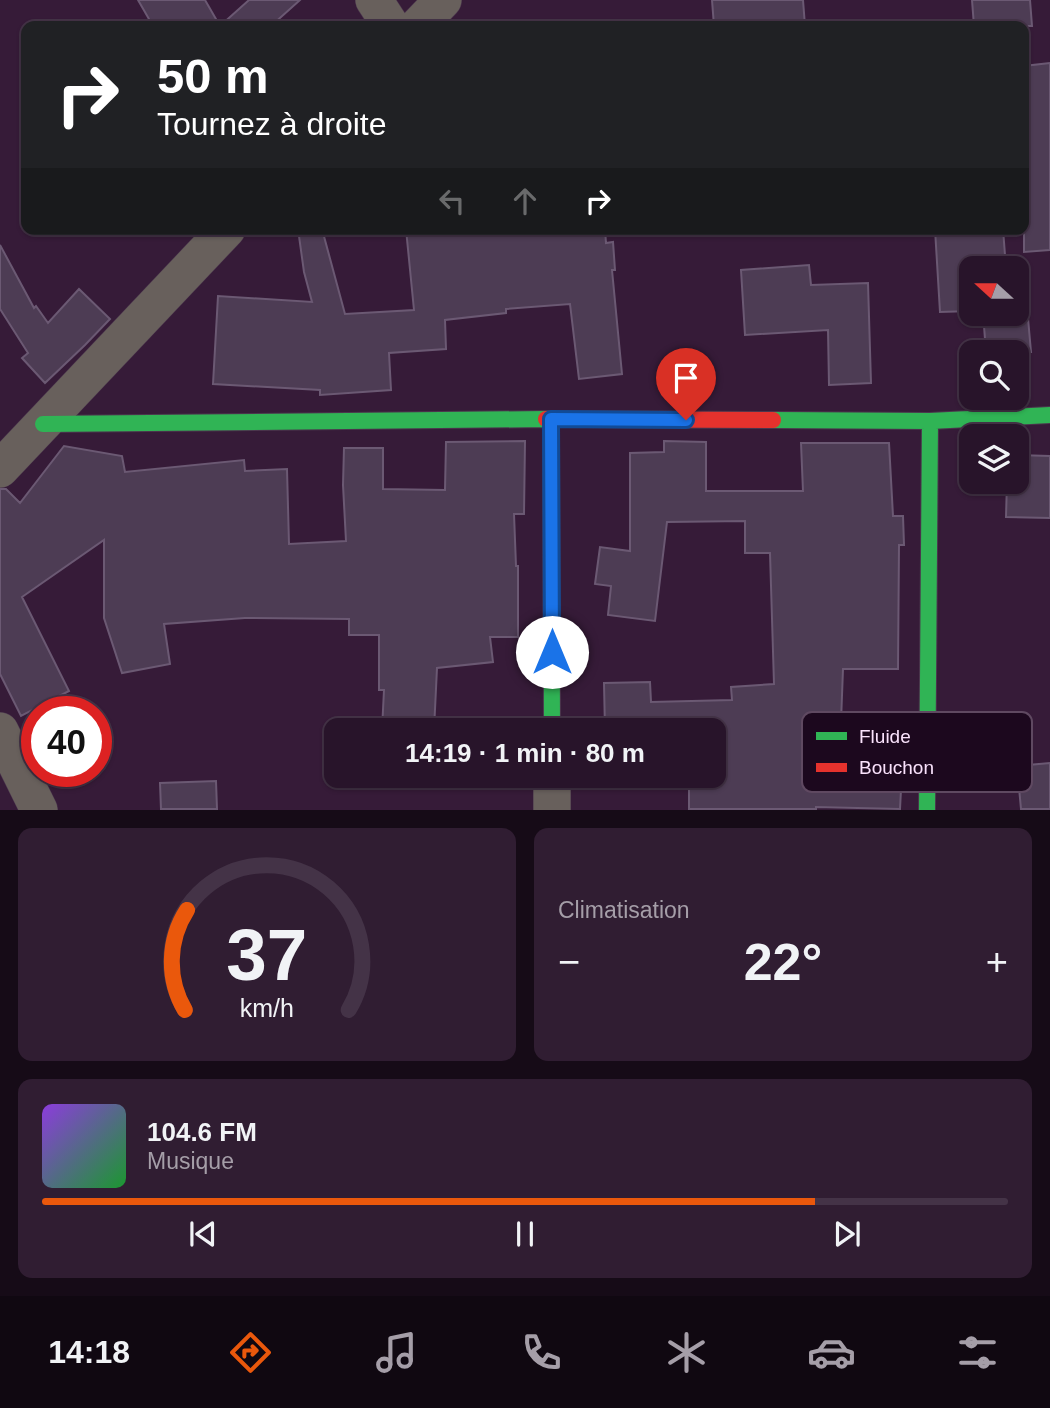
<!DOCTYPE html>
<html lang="fr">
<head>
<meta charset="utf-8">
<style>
  :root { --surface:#28142a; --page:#301d32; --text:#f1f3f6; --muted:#a59ea8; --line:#443347; --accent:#ea580c }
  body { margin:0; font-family:Arial,sans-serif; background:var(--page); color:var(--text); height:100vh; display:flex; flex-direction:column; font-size:26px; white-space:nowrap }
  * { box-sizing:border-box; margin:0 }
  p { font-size:23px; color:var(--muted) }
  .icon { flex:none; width:38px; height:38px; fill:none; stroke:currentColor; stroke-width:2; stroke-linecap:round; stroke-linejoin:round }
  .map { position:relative; height:810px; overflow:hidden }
  .side { display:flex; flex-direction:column; gap:18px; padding:18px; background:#160b17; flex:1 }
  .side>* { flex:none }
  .banner { position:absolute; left:21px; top:21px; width:1008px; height:214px; border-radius:14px; box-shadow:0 2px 5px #0004,0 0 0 2px var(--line); background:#202124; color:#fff; overflow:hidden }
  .needle { width:46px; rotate:291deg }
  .controls { position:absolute; left:959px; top:256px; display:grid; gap:14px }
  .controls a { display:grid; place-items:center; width:70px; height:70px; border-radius:14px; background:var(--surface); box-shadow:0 2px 5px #0004,0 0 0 2px var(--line); font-size:35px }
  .speed { position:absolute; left:21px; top:696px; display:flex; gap:14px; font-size:35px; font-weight:700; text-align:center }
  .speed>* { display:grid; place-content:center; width:91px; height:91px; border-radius:50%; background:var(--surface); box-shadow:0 2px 5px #0004,0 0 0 2px var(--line); line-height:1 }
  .speed .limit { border:10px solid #d22; background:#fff; color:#111 }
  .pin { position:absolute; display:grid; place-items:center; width:60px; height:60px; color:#fff; margin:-72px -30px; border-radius:50% 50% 50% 0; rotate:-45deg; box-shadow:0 0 7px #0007 }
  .pin .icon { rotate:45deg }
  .me { position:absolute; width:77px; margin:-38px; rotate:0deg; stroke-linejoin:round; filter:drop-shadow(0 0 5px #0008) }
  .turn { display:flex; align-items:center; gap:24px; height:147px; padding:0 21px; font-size:32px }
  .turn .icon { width:91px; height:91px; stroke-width:2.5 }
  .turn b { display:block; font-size:49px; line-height:60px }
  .lanes { display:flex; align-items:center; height:66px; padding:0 21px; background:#0003; justify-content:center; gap:35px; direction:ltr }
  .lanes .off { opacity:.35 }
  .big { font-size:52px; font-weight:700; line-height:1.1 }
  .side .tile { flex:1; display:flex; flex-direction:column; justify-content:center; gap:10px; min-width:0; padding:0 24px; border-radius:14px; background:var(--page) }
  .side .dial { align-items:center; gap:0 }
  .dial svg { height:182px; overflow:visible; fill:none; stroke:var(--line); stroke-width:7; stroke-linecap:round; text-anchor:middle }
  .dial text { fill:var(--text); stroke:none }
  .song { display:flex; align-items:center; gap:21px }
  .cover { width:84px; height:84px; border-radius:10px; background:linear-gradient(135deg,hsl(270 70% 55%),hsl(130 70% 35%)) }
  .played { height:7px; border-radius:4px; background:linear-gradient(90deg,var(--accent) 80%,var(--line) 80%) }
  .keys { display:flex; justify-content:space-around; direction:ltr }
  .heat { display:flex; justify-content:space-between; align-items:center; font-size:38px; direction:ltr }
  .side .tiles { flex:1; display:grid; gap:18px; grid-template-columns:1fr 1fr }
  .tile:last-child { grid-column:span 2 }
  .trip { position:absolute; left:324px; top:718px; width:402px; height:70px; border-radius:14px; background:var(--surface); box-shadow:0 2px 5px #0004,0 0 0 2px var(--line); font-weight:700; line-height:70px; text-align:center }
  .tab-bar { display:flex; height:112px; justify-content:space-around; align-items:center; background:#100811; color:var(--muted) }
  .tab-bar .icon { width:49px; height:49px }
  .tab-bar .selected { color:var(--accent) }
  .tab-bar b { font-size:32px; color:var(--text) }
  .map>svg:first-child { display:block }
  .building { fill:#4d3c54; stroke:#6b5973; stroke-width:2 }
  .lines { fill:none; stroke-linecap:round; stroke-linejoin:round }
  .street-casing { stroke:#4b364d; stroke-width:38 }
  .fast-casing { stroke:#4b364d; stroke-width:18 }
  .jam-casing { stroke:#4b364d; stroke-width:18 }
  .street { stroke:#68605c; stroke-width:37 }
  .fast { stroke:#30b455; stroke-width:16 }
  .jam { stroke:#e5322d; stroke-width:16 }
  .route-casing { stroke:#114b97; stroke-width:18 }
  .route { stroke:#1a73e8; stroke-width:12 }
  .key { fill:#1c081e; stroke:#5f4961; stroke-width:2 }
  .key-label { font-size:19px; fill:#fae2fc }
</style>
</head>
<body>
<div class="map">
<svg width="1050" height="810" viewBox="0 0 1050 810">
  <rect width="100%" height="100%" fill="#361b38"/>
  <path class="building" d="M 138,0 L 205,0 L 220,26 L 153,26 Z
    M 249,0 L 300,0 L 271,26 L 220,26 Z
    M 712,0 L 803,0 L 805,26 L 714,26 Z
    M 972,0 L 1030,0 L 1032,26 L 974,26 Z
    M 1050,63 L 1050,250 L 1024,252 L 1024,66 Z
    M 298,229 L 322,229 L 345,314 L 414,310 L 406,229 L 605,229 L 606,243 L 613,242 L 615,270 L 612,270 L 622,374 L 579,379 L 570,304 L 506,309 L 506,313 L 445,320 L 446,349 L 389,353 L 391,390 L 320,395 L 320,390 L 213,384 L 218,296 L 312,302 L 304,272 Z
    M 935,229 L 1003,229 L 1006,268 L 971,268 L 971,311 L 940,312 Z
    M 0,245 L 34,308 L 36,306 L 48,323 L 79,289 L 110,319 L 85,345 L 45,383 L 22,358 L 28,353 L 0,309 Z
    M 809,265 L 811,285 L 868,283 L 871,383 L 829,385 L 828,330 L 745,335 L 741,270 Z
    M 1027,307 L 1031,352 L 986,352 L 983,313 L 1017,313 L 1017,308 Z
    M 525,441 L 524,514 L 514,514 L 516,566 L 518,566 L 518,637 L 490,637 L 493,662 L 437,668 L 434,730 L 382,730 L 384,690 L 379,690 L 379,635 L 349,635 L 349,619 L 245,618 L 164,624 L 170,664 L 122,673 L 104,618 L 104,540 L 22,597 L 69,691 L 21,716 L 0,674 L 0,489 L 6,489 L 20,503 L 64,446 L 122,456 L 125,472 L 244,460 L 245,471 L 287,469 L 289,544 L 346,541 L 343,485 L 344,448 L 383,448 L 383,489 L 445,490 L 446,442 Z
    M 664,441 L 706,442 L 706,491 L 803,491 L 801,443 L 889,443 L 893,516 L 903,516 L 904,545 L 899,545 L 898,669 L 843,669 L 840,748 L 903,751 L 900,809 L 816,807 L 816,809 L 689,809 L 689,781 L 714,781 L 714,730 L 605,730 L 604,683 L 650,682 L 651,702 L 732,700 L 731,687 L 774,684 L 770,553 L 745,553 L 745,521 L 667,522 L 655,621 L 608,615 L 611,586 L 595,584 L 600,547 L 630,551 L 630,453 L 664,452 Z
    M 1017,455 L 1050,456 L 1050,518 L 1006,517 L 1007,481 L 1017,481 Z
    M 1050,763 L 1050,809 L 1021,809 L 1017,766 Z
    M 216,781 L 217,809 L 161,809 L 160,783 Z"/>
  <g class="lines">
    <defs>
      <path id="street" d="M 374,0 L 391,26
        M 418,26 L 443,0
        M 0,469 L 227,229
        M 0,731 L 39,810
        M 552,775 L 552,810"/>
      <path id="fast" d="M 551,419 L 552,730
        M 773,420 L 930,421 L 1050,415
        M 43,424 L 546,419
        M 927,810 L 930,421"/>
      <path id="jam" d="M 546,419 L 773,420"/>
    </defs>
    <use href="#street" class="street-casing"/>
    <use href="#fast" class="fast-casing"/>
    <use href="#jam" class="jam-casing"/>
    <use href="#street" class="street"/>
    <use href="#fast" class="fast"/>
    <use href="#jam" class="jam"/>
  </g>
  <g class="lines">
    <defs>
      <path id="route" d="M 552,652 L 551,419 L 686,420"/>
    </defs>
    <use href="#route" class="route-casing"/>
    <use href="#route" class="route"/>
  </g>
  <rect x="802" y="712" width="230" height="80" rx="10" class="key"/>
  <rect x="816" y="732" width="31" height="8" fill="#30b455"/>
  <rect x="816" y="763" width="31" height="9" fill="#e5322d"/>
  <g class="key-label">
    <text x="859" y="743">Fluide</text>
    <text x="859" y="774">Bouchon</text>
  </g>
</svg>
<div class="controls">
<a><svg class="needle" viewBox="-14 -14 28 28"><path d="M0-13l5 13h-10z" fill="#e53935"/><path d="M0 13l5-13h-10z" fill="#a59ea8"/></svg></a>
<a><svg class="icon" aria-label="search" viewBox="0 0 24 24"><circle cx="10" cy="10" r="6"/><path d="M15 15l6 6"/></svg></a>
<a><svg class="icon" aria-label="layers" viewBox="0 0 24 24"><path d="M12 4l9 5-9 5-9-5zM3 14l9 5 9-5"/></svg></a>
</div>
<div class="speed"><div class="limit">40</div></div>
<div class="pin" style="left:686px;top:420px;background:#d93025"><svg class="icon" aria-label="arrive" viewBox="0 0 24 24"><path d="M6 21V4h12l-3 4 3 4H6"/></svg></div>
<svg class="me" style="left:552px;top:652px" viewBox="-20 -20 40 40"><circle r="19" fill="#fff"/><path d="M0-13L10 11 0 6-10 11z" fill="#1a73e8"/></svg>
<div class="trip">14:19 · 1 min · 80 m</div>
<div class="banner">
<div class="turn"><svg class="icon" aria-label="right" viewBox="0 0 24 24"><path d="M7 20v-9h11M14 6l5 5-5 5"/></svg><div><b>50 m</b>Tournez à droite</div></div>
<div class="lanes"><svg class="icon off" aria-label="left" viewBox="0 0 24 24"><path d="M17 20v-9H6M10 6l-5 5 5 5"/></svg><svg class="icon off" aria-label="ahead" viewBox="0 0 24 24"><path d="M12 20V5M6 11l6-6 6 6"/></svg><svg class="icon" aria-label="right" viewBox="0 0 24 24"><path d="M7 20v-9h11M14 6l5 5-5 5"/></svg></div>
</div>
</div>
<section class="side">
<div class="tiles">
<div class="tile dial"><svg viewBox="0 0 100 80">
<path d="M14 69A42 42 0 1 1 86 69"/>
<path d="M14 69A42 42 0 0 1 15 25" stroke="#ea580c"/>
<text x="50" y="56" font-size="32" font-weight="700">37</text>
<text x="50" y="72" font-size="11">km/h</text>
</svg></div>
<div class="tile"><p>Climatisation</p>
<div class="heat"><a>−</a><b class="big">22°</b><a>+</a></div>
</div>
<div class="tile">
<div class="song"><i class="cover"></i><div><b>104.6 FM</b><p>Musique</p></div></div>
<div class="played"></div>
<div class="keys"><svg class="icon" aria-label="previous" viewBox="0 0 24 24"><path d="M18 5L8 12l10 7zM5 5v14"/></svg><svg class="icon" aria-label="pause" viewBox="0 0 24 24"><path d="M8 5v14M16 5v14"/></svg><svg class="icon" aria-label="next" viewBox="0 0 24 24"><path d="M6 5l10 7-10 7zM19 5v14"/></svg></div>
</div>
</div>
</section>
<nav class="tab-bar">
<b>14:18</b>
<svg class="icon selected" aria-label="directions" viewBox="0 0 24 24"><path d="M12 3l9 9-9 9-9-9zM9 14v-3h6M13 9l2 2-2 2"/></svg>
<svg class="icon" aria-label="music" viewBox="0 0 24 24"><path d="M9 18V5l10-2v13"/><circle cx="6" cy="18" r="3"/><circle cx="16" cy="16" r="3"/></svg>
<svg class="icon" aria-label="phone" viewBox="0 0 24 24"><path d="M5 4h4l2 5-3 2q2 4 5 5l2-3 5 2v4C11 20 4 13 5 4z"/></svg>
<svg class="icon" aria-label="climate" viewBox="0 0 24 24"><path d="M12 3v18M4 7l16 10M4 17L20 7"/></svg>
<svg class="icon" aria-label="car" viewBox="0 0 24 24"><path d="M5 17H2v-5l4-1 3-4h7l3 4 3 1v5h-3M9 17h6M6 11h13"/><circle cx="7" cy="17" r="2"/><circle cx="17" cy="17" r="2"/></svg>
<svg class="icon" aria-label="filters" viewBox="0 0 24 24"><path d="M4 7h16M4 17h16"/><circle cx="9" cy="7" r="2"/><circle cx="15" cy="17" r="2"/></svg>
</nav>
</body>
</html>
